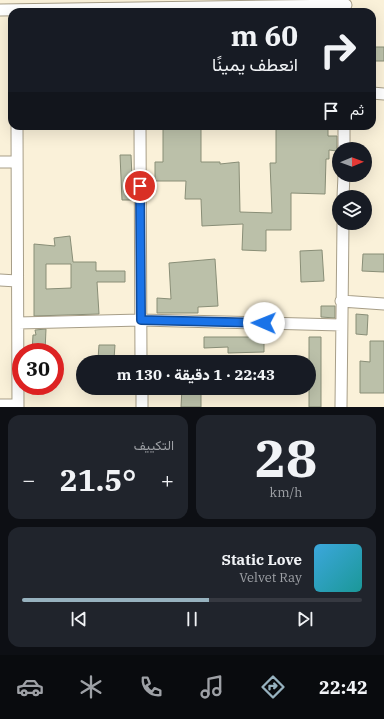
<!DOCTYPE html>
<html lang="ar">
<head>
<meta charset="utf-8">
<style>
  :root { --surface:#171b24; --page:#20242c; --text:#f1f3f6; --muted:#9ea1a6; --line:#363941; --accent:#97b2bf }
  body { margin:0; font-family:"IBM Plex Serif",Vazirmatn,serif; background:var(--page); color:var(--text); direction:rtl; height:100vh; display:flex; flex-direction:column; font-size:15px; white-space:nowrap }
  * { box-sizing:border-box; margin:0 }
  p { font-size:13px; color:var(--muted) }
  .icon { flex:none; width:22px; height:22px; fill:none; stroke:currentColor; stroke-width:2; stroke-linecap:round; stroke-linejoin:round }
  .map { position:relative; height:407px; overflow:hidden; direction:ltr }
  .panel { display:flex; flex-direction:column; gap:8px; padding:8px; background:#0d0f14; flex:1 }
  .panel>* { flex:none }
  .banner { position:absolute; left:8px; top:8px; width:368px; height:122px; border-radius:12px; box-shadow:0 4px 16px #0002; direction:rtl; background:#171b24; color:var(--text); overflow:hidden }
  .needle { width:26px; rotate:89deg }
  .tools { position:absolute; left:332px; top:142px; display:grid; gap:8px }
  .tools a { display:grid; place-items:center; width:40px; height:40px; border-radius:50%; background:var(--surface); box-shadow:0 4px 16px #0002; font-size:20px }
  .speed { position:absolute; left:12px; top:343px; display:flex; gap:8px; font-size:20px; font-weight:700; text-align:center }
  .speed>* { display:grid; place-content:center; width:52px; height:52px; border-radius:50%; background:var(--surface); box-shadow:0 4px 16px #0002; line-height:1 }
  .speed .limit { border:6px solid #d22; background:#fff; color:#111 }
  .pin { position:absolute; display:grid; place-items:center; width:34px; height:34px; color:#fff; margin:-17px; border:2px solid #fff; border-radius:50%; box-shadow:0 1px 4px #0007 }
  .me { position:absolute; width:44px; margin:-22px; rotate:271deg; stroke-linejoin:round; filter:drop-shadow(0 0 3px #0008) }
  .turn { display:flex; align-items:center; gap:14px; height:84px; padding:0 12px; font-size:18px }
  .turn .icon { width:52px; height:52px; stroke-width:2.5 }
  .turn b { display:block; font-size:28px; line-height:34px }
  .then { display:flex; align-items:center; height:38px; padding:0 12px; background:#0003; gap:8px; font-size:15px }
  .big { font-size:30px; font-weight:800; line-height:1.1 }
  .panel .card { flex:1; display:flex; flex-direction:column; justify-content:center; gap:6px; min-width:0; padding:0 14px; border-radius:12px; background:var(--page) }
  .panel .dial { align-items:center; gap:0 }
  .dial b { font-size:52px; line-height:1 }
  .song { display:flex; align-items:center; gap:12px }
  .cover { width:48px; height:48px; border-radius:6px; background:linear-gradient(135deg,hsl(200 70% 55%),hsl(180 70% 35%)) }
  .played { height:4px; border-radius:2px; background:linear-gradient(90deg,var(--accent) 55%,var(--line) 55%) }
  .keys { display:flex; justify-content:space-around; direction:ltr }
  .heat { display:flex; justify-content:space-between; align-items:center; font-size:22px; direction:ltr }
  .panel .tiles { flex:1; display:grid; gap:8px; grid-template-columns:1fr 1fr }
  .card:last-child { grid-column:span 2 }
  .trip { position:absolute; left:76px; top:355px; width:240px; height:40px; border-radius:20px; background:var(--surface); box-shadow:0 4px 16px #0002; font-weight:800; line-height:40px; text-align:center; direction:rtl }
  .menu { display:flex; height:64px; justify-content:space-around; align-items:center; background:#090b0e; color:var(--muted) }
  .menu .icon { width:28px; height:28px }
  .menu .selected { color:var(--accent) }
  .menu b { font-size:18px; color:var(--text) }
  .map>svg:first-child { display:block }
  .building { fill:#bbc0a9; stroke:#898e77; fill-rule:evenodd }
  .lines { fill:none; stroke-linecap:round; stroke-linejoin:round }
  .street-casing { stroke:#a79e88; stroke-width:13 }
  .street { stroke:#fff; stroke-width:11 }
  .route-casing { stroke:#114b97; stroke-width:10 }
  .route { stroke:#1a73e8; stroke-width:7 }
</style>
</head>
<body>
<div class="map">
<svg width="384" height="407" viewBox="0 0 384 407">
  <rect width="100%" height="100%" fill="#faf1d9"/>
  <path class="building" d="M 374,47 L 384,47 L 384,61 L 373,61 Z
    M 328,126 L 328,136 L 337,136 L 337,151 L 329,150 L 329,159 L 326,159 L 325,194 L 291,193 L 291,230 L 266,230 L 266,251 L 242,250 L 243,224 L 202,226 L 201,199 L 185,199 L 186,181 L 155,181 L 155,162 L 163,162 L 163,127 L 201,127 L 201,162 L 220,162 L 220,164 L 239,162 L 240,212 L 272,213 L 270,163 L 276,163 L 276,128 Z
    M 120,155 L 131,155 L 133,200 L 122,200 Z
    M 70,236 L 73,262 L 96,262 L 96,271 L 125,271 L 125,282 L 97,282 L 99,314 L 34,316 L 34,244 L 55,246 L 54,238 ZM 46,264 L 71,264 L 71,288 L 46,289 Z
    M 322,250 L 324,281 L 301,282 L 300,251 Z
    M 363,254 L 384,254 L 384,272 L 362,271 Z
    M 215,259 L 218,306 L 198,307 L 198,313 L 157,313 L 157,298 L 171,299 L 169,263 Z
    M 321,306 L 335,306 L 335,318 L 321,317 Z
    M 356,314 L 368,315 L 367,335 L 356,334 Z
    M 46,329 L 45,352 L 32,352 L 33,335 L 36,335 L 35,330 Z
    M 204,337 L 264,337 L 264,352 L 228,353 L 228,347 L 204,348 Z
    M 309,337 L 321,337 L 321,407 L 309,407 Z
    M 370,341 L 384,341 L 384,393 L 360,393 L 360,361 L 370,362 Z
    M 99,345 L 115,345 L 114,359 L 98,359 Z
    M 182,388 L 201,388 L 201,407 L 181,407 Z"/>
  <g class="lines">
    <defs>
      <path id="street" d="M 0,10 L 346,5
        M 372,93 L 384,94
        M 17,126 L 18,407
        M 140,126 L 141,362
        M 344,149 L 344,126
        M 0,162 L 16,162
        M 343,197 L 344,175
        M 0,280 L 17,281
        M 341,301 L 384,304
        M 18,323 L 141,320 L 341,325
        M 142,388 L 142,407
        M 0,405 L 18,405
        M 341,407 L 343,223"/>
    </defs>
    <use href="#street" class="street-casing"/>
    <use href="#street" class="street"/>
  </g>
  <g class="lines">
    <defs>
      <path id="route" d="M 140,186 L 141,320 L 264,323"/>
    </defs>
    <use href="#route" class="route-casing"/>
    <use href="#route" class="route"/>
  </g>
</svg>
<div class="tools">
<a><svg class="needle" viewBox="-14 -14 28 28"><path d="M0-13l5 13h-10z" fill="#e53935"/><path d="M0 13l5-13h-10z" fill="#9ea1a6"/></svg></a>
<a><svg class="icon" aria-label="layers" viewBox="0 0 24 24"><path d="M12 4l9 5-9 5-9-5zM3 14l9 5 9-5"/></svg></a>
</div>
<div class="speed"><div class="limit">30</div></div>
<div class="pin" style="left:140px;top:186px;background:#d93025"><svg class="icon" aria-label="arrive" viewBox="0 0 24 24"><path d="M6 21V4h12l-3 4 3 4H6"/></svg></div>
<svg class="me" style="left:264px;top:323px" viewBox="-20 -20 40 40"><circle r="19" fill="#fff"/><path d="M0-13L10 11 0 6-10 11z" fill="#1a73e8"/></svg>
<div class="trip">22:43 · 1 دقيقة · 130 m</div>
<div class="banner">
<div class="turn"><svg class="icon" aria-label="right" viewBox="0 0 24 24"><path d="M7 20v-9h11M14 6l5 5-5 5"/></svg><div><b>60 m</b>انعطف يمينًا</div></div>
<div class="then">ثم<svg class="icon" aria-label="arrive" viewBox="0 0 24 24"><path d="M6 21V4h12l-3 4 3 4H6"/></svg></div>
</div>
</div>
<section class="panel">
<div class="tiles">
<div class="card dial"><b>28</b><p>km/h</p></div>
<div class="card"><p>التكييف</p>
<div class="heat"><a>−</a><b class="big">21.5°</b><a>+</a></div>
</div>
<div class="card">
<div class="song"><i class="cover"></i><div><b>Static Love</b><p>Velvet Ray</p></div></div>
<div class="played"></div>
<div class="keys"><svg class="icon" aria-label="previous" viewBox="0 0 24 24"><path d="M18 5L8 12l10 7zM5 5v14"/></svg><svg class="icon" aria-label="pause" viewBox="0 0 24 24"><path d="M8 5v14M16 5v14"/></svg><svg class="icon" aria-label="next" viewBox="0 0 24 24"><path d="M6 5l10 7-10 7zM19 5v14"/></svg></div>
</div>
</div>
</section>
<nav class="menu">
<b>22:42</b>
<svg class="icon selected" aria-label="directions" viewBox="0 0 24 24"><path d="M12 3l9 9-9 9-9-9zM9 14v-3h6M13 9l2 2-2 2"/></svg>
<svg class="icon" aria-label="music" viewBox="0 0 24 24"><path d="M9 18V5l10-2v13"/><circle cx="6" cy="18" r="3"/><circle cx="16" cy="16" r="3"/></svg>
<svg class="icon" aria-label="phone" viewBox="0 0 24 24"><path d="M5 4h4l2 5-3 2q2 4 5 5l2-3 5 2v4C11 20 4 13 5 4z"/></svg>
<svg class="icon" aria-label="climate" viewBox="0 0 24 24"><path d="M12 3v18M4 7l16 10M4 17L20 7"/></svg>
<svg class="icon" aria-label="car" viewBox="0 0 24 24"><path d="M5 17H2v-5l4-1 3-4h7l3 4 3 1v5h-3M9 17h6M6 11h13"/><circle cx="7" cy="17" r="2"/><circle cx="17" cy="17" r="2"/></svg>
</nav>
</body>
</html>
